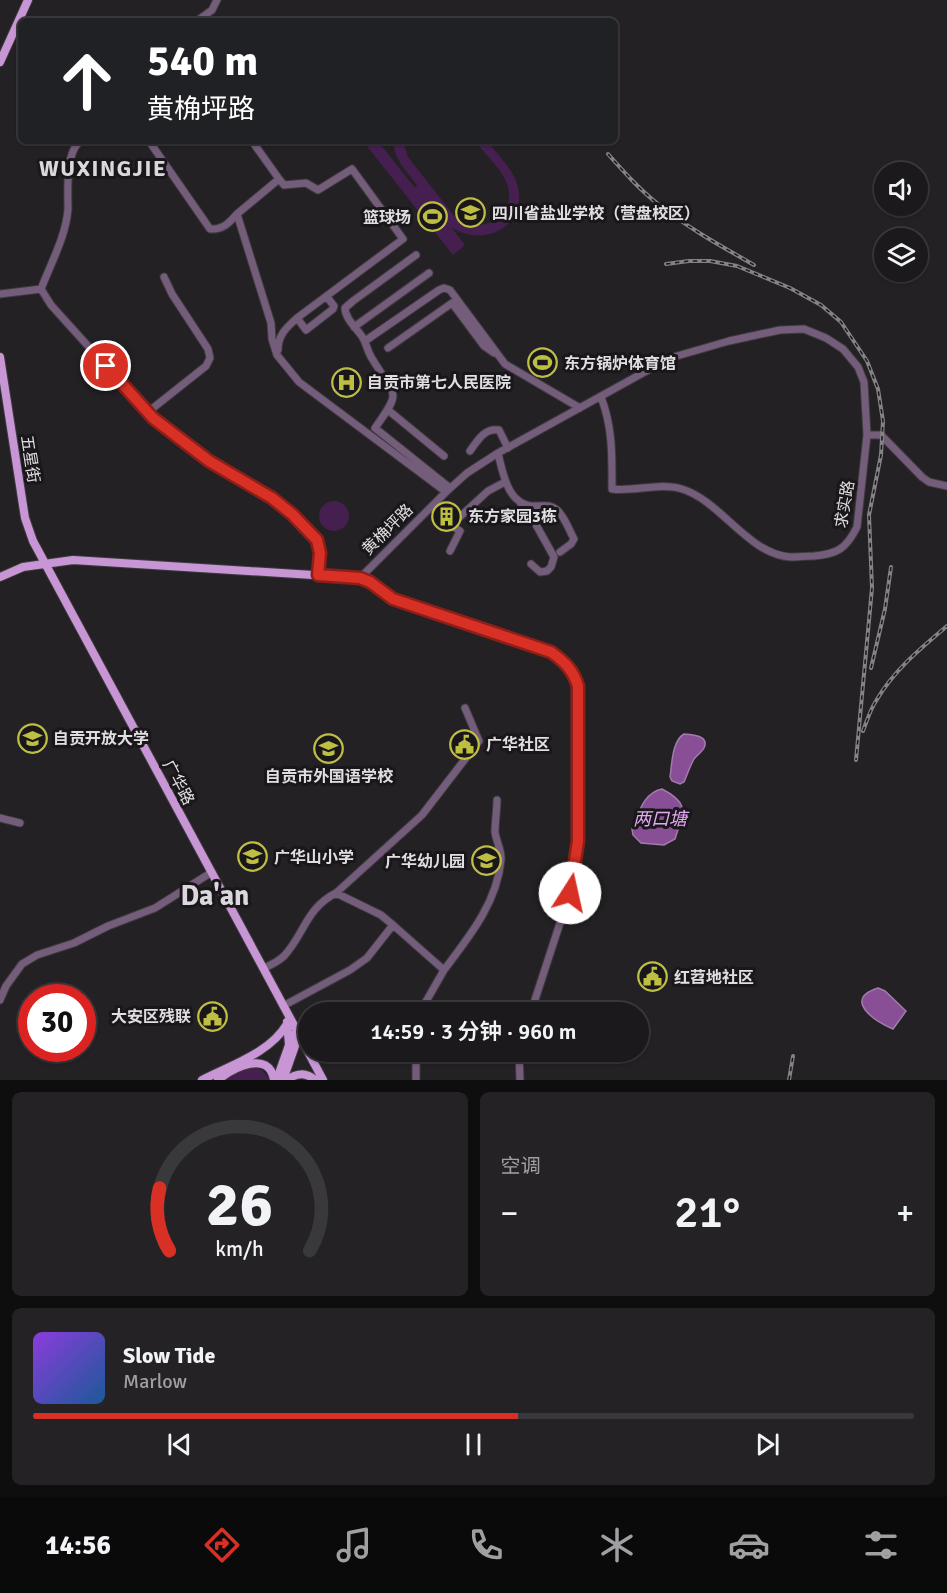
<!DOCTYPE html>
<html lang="zh">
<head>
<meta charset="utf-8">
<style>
  :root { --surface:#1b191c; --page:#242225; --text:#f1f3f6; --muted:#a0a0a3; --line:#39383b; --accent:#d93025 }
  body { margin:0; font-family:Signika,"Noto Sans SC",sans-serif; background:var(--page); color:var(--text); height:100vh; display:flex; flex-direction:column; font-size:22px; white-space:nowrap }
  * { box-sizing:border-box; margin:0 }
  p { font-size:20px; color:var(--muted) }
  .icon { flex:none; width:33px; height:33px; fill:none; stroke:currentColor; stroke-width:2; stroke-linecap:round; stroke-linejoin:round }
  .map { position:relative; height:1080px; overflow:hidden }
  .details { display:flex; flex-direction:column; gap:12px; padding:12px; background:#0f0e0f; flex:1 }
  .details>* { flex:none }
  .top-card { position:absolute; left:18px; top:18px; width:600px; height:126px; border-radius:9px; box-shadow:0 2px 4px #0004,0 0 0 2px var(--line); background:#202124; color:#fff; overflow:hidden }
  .controls { position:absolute; left:874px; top:162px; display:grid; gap:12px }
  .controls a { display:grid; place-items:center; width:54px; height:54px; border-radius:50%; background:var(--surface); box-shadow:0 2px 4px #0004,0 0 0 2px var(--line); font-size:30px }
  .speed { position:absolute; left:18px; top:984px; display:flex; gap:12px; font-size:30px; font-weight:700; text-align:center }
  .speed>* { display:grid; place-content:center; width:78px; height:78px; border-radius:50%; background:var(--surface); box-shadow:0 2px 4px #0004,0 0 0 2px var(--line); line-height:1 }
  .speed .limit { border:9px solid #d22; background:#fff; color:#111 }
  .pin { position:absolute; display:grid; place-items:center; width:51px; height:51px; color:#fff; margin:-26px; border:3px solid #fff; border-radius:50%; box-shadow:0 2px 6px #0007 }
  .me { position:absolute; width:66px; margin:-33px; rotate:10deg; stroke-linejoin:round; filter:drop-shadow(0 0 4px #0008) }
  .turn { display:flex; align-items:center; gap:21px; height:126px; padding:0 30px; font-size:27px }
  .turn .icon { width:78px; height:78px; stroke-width:2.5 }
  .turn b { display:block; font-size:42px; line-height:51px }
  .big { font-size:45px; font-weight:600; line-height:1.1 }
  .details .card { flex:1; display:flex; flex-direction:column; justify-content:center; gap:9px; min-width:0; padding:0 21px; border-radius:9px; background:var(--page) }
  .details .dial { align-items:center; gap:0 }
  .dial svg { height:156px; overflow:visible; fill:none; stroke:var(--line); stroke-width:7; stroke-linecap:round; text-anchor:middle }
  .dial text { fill:var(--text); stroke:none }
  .song { display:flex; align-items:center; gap:18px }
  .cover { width:72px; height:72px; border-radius:9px; background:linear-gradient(135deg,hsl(270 70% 55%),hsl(210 70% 35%)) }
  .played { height:6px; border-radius:3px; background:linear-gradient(90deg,var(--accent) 55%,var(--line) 55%) }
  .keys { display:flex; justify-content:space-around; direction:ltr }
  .heat { display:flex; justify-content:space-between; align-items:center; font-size:33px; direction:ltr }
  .details .tiles { flex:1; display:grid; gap:12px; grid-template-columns:1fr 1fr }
  .card:last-child { grid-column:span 2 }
  .trip { position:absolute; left:298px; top:1002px; width:351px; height:60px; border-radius:30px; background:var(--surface); box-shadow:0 2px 4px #0004,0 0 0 2px var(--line); font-weight:600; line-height:60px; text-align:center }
  .tab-bar { display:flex; height:96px; justify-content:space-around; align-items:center; background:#0b0a0b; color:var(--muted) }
  .tab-bar .icon { width:42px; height:42px }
  .tab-bar .on { color:var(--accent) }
  .tab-bar b { font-size:27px; color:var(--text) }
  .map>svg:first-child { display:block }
  .green { fill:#451f4f }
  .water { fill:#884f96; stroke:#a27aac; stroke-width:1.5 }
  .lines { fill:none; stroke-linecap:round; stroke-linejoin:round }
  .minor-casing { stroke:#3e3b3f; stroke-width:9 }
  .major-casing { stroke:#3e3b3f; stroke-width:10 }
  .minor { stroke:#745c7b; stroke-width:7 }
  .major { stroke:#c895d5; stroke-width:8 }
  .rail-casing { stroke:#848285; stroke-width:4 }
  .rail { stroke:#1a171b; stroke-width:1.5; stroke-dasharray:4.5; stroke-linecap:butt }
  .route-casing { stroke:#8d1f18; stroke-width:15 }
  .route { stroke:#d93025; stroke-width:10 }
  .labels { text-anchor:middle; stroke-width:6; stroke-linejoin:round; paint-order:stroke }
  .poi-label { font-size:16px; font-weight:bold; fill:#e0dee1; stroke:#1a171b; text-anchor:start }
  .street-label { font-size:16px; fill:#e0dee1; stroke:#1a171b }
  .water-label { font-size:18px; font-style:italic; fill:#e4a7f3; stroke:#1a171b }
  .district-label { font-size:22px; font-weight:bold; letter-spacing:1.5px; fill:#dcd7dd; stroke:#1a171b }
  .town-label { font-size:28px; font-weight:bold; fill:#dcd7dd; stroke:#1a171b }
</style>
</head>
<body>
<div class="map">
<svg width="947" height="1080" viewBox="0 0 947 1080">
  <rect width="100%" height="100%" fill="#242125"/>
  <path class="green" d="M 363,141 L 378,141 L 415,188 L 417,185 C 406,171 394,159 393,141 L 403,141 L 408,157 L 455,217 C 478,236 516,219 508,187 C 504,171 485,154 475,141 L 487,141 C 498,155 514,170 518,187 C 527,228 482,248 451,227 L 465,245 L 453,255 Z
    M319 516a15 15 0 1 1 30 0a15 15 0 1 1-30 0Z
    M 253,1067 L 262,1070 L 270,1080 L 224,1080 L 239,1070 Z"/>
  <path class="water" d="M 684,734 C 691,735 710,735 704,748 C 702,752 697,755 694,759 C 690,766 687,775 684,782 L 680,784 L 672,781 L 670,777 C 672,764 672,741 684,734 Z
    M 662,789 C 691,804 683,812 675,839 L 664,845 L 641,843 L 633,835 L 632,829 C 639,813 643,793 662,789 Z
    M 878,988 L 885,991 L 906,1011 L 893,1029 C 875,1022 842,999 878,988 Z"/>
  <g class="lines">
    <defs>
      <path id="minor" d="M 197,21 L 212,10 L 217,0
        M 149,141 L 210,229 C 223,230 229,223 237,214
        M 252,141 L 279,179 L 237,214 L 271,323 L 272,339 L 277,355 L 299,382 L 446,492
        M 416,255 L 353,301 L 345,308 C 345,318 355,327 361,335 C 367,343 367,352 373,360 C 395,397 403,389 375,428 L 450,488
        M 41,289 L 51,305 L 153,418 L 209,461 L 282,505 L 312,534 L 319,546 L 318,575
        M 0,294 L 41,289 C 51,263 66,236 68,209 C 68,191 65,151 81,141
        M 297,318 L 306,330 L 333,309 L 334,306 L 327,297
        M 354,327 L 429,273
        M 365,341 L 439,290 L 444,288 L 450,290 L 505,364 L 580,408
        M 388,348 L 452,303 L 484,346 L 494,353
        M 278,350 C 278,335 286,328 297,318 L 403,239 L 352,169 L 318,190 L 306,183 L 284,185 L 279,179
        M 388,410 L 444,456
        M 148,412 L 206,366 L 210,358 L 208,349 L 172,294 L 164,277
        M 867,435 L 881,435 L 922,477 L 929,482 L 947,486
        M 470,451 C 478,440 484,428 499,430 L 508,448
        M 498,453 C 503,474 508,506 535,506 C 544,506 550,504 557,510 C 565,517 569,530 574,539 L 571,544 L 560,552
        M 521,504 L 530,514 L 554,557 L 551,567 L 547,571 L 540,572 L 531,564
        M 450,551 L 460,531 L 452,526 L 452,524 L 488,491 L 505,482
        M 0,818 L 20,823
        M 336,893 L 422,815 L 479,741 L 465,708
        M 393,925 L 444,970 L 420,1012
        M 264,968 C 271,965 279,961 284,956 C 304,935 306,908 336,893 L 381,915 L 393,925 L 367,958 L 350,970 L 283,1006
        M 444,970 C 469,937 497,903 501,860 C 502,851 496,841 495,832 C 495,822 497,810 497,800
        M 0,1000 L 6,986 L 22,964 L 37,955 L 74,943 L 108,926 L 155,908 L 212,872
        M 531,1012 L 573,883 L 578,841 L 578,686 C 573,670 565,662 551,652 L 393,599 L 370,581 L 360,578 L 446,492 L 467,473 L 498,453 L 670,358 L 729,341 L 780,330 L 804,329 L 826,338 L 843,349 L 858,367 L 864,382 L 867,435 L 857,527 C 846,549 837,554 814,556 C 806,556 798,557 790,557 C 748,554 721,501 682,489 C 660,482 634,492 612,489 C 612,457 613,428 601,397
        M 519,1052 L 520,1080
        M 416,1080 L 416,1052"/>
      <path id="major" d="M 0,62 L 28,0
        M 0,357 L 25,518 L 33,541 L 296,1029 L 295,1046 L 283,1080
        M 0,577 L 23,567 L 73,560 L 360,578
        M 298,1033 L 323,1080
        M 278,1076 L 289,1045 L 287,1022
        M 202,1080 C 231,1065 270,1053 287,1024
        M 218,1080 C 233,1068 269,1049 274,1080
        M 287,1080 C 296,1073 306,1072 315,1080"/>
    </defs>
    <use href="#minor" class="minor-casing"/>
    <use href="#major" class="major-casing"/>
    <use href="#minor" class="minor"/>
    <use href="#major" class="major"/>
    <defs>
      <path id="rail" d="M 608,154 C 624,172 640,190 658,204 C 688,228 721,246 754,265
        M 666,264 L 689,261 L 710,261 L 737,266 L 790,288 L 821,305 L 841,322 L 867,361 L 878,389 L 883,421 L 881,455 L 869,515 L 872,588 L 856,760
        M 871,668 L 885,609 L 891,567
        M 863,731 C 867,721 870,710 876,701 C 894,670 921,648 947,626
        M 789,1080 L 793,1056"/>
    </defs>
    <use href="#rail" class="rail-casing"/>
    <use href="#rail" class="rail"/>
  </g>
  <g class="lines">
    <defs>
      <path id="route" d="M 106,366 L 153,418 L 209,461 L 272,498 L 292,514 L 317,540 L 320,553 L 318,575 L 360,578 L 370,582 L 393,599 L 551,652 C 565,662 573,670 578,686 L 578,841 L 570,893"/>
    </defs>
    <use href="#route" class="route-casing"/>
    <use href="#route" class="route"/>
  </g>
  <defs>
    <symbol id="university-ring" viewBox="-11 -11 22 22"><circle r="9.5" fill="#1a171b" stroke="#bebf42" stroke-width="1.5"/><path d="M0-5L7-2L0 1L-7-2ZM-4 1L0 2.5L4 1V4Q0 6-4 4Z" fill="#bebf42"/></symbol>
    <symbol id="stadium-ring" viewBox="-11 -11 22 22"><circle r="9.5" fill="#1a171b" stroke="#bebf42" stroke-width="1.5"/><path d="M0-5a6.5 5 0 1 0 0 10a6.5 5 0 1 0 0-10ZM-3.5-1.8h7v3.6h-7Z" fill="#bebf42"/></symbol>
    <symbol id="hospital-ring" viewBox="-11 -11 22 22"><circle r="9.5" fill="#1a171b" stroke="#bebf42" stroke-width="1.5"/><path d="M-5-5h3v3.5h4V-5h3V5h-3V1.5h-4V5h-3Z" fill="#bebf42"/></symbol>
    <symbol id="building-ring" viewBox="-11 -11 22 22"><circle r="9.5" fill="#1a171b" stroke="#bebf42" stroke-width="1.5"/><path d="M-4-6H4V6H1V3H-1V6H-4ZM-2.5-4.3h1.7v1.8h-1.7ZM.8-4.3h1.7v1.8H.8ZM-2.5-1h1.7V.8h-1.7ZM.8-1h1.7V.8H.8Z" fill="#bebf42"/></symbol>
    <symbol id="civic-ring" viewBox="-11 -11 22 22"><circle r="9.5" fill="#1a171b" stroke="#bebf42" stroke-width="1.5"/><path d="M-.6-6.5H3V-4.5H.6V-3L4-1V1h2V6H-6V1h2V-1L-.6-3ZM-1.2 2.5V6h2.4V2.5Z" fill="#bebf42"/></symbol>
    <symbol id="school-ring" viewBox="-11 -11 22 22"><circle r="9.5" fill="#1a171b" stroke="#bebf42" stroke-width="1.5"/><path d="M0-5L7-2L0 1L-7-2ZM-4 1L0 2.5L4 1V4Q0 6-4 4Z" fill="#bebf42"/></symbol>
  </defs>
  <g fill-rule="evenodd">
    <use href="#university-ring" x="454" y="196" width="33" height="33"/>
    <use href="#stadium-ring" x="416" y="200" width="33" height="33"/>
    <use href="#stadium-ring" x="526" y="346" width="33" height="33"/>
    <use href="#hospital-ring" x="330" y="366" width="33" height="33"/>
    <use href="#building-ring" x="430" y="500" width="33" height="33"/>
    <use href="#university-ring" x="16" y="722" width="33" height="33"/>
    <use href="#civic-ring" x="448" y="728" width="33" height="33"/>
    <use href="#school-ring" x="312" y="732" width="33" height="33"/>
    <use href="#school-ring" x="236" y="840" width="33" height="33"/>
    <use href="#school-ring" x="470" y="844" width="33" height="33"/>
    <use href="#civic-ring" x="636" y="960" width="33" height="33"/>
    <use href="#civic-ring" x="196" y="1000" width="33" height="33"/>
  </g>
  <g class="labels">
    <g class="poi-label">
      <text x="492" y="219">四川省盐业学校（营盘校区）</text>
      <text x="411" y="223" text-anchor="end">篮球场</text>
      <text x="564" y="369">东方锅炉体育馆</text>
      <text x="367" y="388">自贡市第七人民医院</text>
      <text x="468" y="522">东方家园3栋</text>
      <text x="53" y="744">自贡开放大学</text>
      <text x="486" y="750">广华社区</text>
      <text x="329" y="782" text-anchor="middle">自贡市外国语学校</text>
      <text x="274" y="863">广华山小学</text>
      <text x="465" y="867" text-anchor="end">广华幼儿园</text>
      <text x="674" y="983">红苕地社区</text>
      <text x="191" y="1022" text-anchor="end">大安区残联</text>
    </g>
    <g class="street-label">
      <text transform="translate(31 459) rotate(81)" y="6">五星街</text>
      <text transform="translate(844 504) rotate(-80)" y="6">求实路</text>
      <text transform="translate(387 529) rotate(-45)" y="6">黄桷坪路</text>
      <text transform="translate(179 782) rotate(62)" y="6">广华路</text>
    </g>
    <g class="water-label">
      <text x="660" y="825">两口塘</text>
    </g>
    <g class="district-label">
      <text x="103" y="176">WUXINGJIE</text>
    </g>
    <g class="town-label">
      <text x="215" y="905">Da'an</text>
    </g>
  </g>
</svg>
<div class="controls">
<a><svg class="icon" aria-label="sound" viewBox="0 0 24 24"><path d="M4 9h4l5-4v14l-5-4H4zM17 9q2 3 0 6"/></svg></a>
<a><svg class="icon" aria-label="layers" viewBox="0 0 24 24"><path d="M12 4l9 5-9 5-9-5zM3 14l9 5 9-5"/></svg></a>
</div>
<div class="speed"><div class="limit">30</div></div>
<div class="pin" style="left:106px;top:366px;background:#d93025"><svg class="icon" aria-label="arrive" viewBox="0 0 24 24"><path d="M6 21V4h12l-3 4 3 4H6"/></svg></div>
<svg class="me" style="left:570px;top:893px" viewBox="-20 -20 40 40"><circle r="19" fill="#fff"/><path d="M0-13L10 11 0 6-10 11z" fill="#d93025"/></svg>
<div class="trip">14:59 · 3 分钟 · 960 m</div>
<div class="top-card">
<div class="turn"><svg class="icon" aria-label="ahead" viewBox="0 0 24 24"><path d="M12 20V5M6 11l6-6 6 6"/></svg><div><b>540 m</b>黄桷坪路</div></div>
</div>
</div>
<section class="details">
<div class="tiles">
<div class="card dial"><svg viewBox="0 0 100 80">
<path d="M14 69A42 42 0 1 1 86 69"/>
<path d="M14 69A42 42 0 0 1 9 37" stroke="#d93025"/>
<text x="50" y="56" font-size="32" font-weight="700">26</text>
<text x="50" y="72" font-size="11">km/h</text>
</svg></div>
<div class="card"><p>空调</p>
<div class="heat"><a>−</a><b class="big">21°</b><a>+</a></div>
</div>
<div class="card">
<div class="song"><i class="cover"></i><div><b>Slow Tide</b><p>Marlow</p></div></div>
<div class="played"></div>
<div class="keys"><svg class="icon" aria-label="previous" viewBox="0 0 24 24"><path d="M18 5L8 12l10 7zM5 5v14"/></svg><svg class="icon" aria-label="pause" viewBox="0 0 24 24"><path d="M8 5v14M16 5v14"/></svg><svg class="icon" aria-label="next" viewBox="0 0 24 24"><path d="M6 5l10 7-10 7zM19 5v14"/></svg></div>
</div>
</div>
</section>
<nav class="tab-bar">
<b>14:56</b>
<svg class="icon on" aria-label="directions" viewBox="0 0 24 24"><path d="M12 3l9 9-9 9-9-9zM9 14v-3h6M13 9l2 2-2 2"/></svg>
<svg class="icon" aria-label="music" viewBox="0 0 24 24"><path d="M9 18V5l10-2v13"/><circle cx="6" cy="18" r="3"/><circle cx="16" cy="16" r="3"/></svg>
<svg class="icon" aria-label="phone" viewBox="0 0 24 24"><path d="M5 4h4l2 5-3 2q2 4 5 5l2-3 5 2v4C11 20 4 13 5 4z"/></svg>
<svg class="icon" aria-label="climate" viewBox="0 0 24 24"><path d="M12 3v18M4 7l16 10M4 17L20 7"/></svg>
<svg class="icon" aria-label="car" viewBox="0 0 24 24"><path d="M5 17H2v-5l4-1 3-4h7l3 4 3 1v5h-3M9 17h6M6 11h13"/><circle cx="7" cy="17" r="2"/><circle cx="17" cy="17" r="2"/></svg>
<svg class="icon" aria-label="filters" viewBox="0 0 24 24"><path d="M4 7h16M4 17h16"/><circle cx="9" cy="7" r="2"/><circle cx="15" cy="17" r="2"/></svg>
</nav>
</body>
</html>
